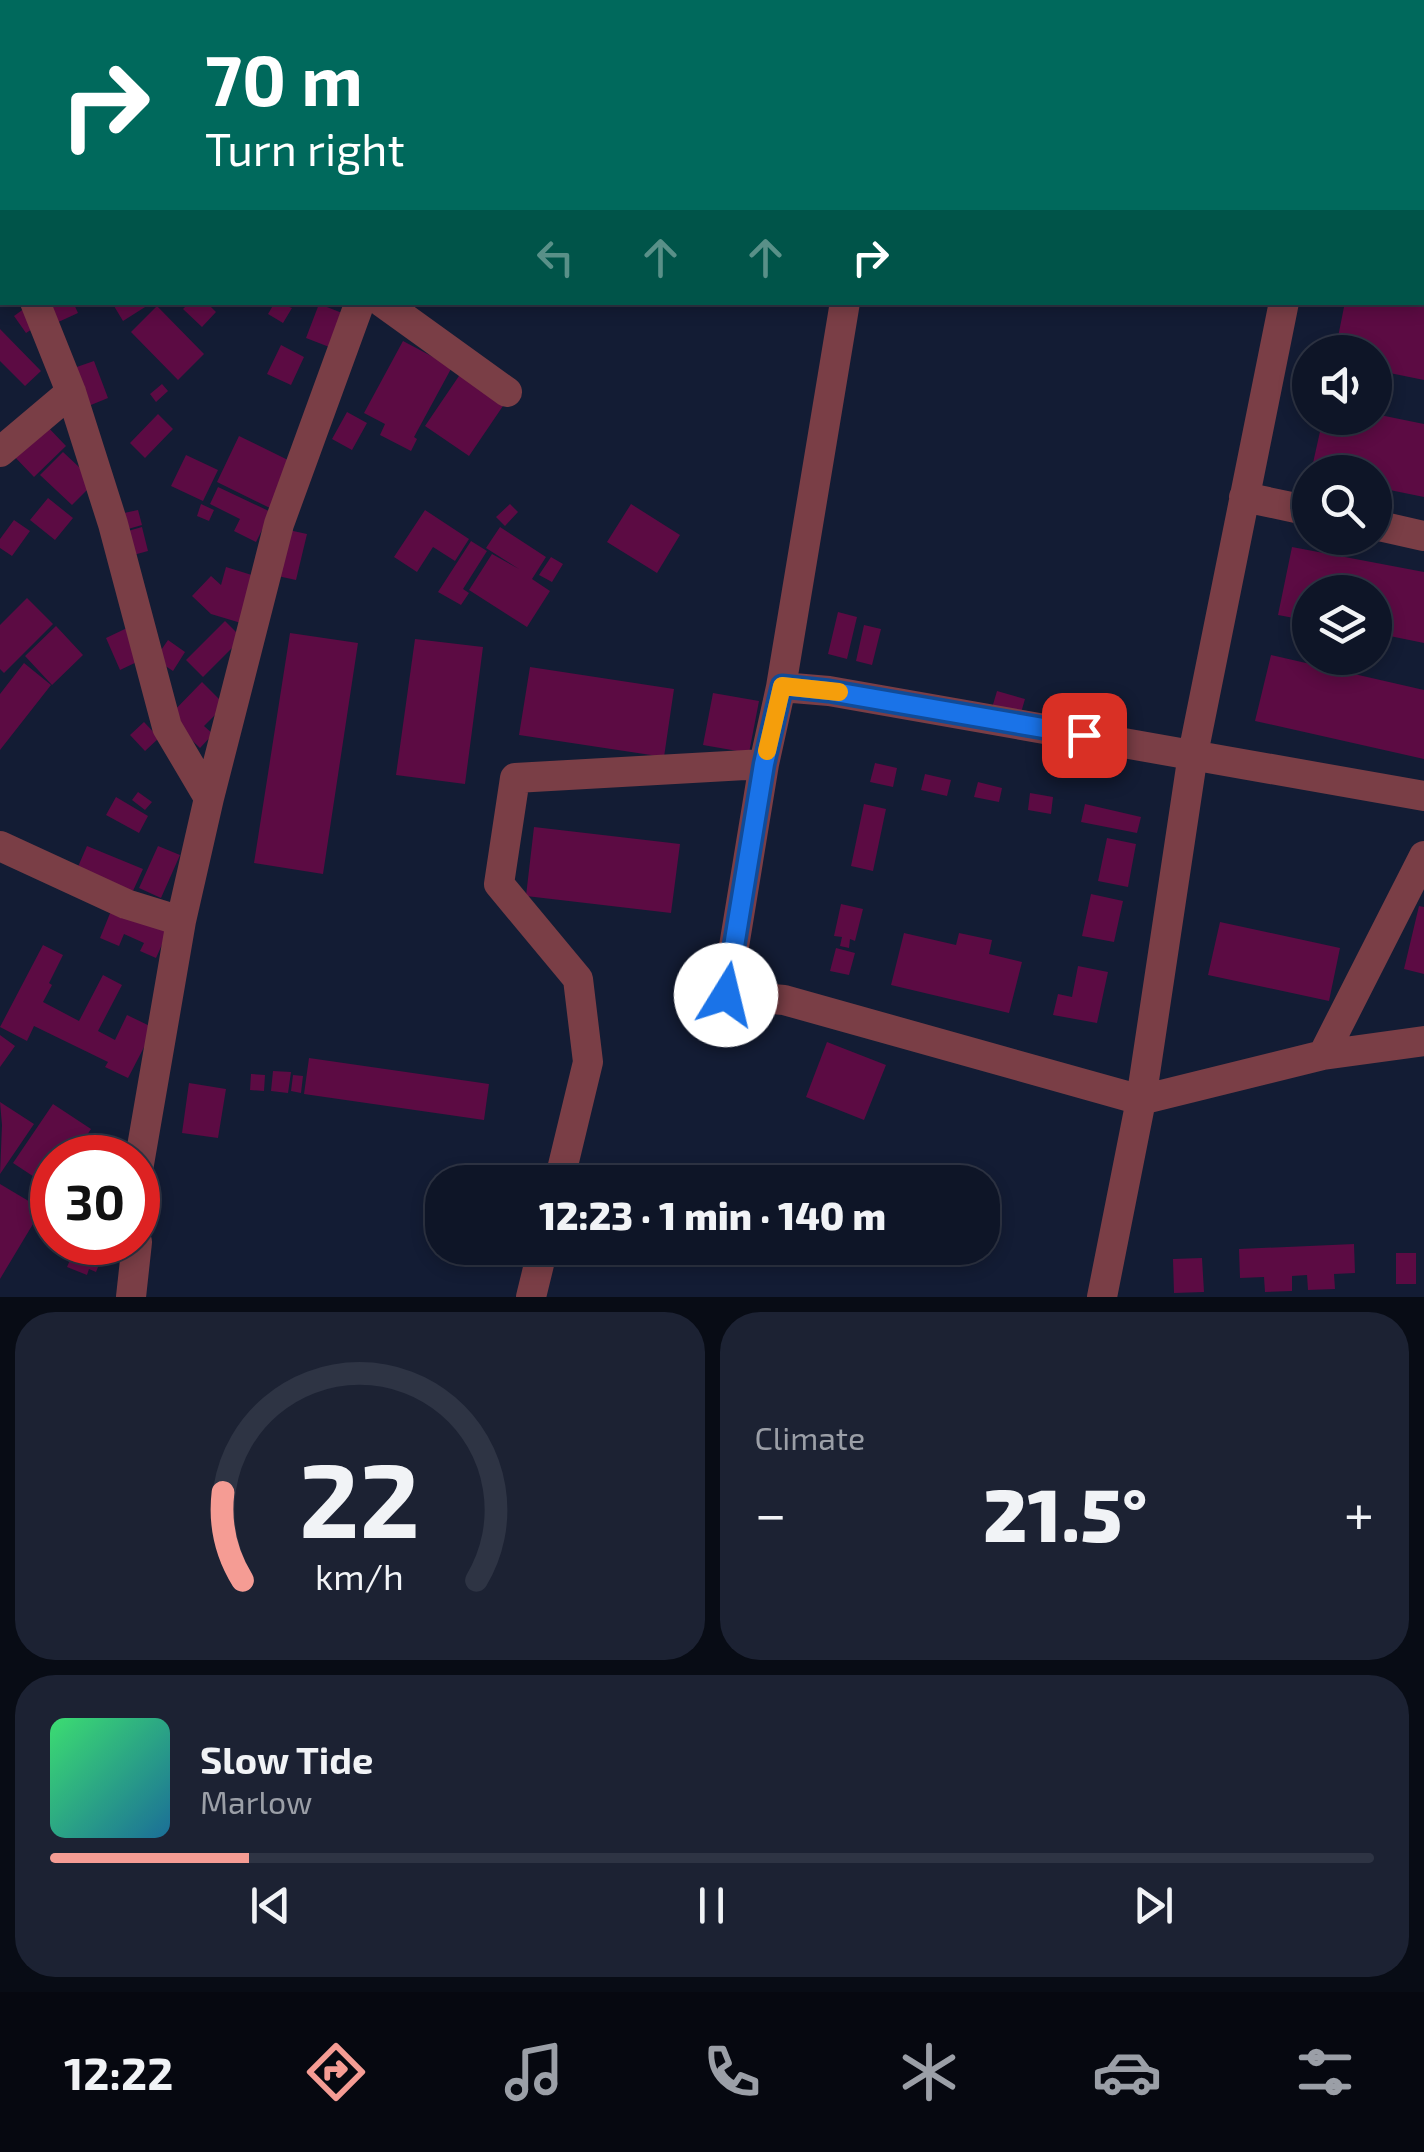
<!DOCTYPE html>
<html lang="en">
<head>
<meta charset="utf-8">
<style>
  :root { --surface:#0e1527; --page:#1c2233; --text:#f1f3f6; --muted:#9b9fa7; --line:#2e3444; --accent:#f59c94 }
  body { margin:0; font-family:"Exo 2",sans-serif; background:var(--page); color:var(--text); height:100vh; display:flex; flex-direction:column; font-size:38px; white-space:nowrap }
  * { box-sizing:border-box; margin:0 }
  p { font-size:32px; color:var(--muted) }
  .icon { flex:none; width:55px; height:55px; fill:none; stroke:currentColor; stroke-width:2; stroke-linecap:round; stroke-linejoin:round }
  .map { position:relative; height:1297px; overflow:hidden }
  .side { display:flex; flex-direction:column; gap:15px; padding:15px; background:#080c15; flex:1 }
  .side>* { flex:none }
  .guide { position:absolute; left:0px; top:0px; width:1425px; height:305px; box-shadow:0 5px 15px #0003,0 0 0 2px var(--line); background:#00695c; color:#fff; overflow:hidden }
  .controls { position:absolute; left:1292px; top:335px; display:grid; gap:20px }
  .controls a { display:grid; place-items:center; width:100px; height:100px; border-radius:50%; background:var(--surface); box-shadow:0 5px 15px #0003,0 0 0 2px var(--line); font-size:50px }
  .speed { position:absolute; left:30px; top:1135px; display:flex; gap:20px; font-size:50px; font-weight:700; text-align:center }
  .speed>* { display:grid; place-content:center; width:130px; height:130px; border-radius:50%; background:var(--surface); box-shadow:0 5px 15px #0003,0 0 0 2px var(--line); line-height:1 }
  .speed .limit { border:15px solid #d22; background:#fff; color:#111 }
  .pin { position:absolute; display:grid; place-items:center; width:85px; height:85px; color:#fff; margin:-42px; border-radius:20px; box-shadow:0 5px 15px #0006 }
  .me { position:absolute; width:110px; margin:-55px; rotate:9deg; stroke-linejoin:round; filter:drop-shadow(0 0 8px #0008) }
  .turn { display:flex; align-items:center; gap:35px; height:210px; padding:0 40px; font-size:45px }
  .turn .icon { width:130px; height:130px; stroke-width:2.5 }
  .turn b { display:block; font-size:70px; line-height:85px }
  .lanes { display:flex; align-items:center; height:95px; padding:0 40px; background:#0003; justify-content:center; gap:50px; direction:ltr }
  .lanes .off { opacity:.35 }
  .big { font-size:75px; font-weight:800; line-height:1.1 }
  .side .card { flex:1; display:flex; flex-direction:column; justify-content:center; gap:15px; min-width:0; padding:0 35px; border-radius:40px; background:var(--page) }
  .side .dial { align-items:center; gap:0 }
  .dial svg { height:260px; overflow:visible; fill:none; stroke:var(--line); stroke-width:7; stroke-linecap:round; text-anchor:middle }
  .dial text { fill:var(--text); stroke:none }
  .song { display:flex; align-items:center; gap:30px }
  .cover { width:120px; height:120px; border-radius:15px; background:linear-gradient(135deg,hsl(140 70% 55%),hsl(200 70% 35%)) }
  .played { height:10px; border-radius:5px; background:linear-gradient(90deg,var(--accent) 15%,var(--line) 15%) }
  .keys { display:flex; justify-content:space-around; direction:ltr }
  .heat { display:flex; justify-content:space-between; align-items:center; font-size:55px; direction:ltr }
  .side .tiles { flex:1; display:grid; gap:15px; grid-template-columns:1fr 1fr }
  .card:last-child { grid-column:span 2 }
  .trip { position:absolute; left:425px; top:1165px; width:575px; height:100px; border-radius:40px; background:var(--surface); box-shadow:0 5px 15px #0003,0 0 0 2px var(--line); font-weight:800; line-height:100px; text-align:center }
  .tab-bar { display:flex; height:160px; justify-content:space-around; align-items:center; background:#060810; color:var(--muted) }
  .tab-bar .icon { width:70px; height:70px }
  .tab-bar .on { color:var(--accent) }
  .tab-bar b { font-size:45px; color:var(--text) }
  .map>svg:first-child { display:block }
  .building { fill:#5c0b43 }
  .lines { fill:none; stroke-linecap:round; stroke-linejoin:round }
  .minor { stroke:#7a3e46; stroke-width:30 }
  .route-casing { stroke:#114b97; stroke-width:25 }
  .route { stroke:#1a73e8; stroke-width:18 }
  .slow { stroke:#f59e0b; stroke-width:18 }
</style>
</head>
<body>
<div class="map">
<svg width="1424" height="1297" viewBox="0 0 1424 1297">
  <rect width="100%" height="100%" fill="#131c34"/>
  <path class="building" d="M 48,302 L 73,302 L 78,313 L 54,324 Z
    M 120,302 L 153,302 L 123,321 L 114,306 Z
    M 190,302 L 206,302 L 216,312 L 202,327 L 183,309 Z
    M 275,302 L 292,308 L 283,323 L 268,314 Z
    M 1345,302 L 1404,302 L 1424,307 L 1424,380 L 1375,370 L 1375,352 L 1335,352 Z
    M 319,304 L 350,316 L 337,350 L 306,338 Z
    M 157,306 L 204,354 L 178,380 L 131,332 Z
    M 25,308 L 37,326 L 26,333 L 14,316 Z
    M 0,329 L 41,371 L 25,386 L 0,361 Z
    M 403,341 L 452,367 L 414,437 L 417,439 L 411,451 L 380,435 L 385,424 L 364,413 Z
    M 281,345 L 304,357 L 291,385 L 267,374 Z
    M 94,361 L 108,398 L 86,407 L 71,369 Z
    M 461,373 L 505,403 L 469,456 L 425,426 Z
    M 162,384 L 168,391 L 156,402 L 150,394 Z
    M 347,412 L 367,423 L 352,450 L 332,439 Z
    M 158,414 L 173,429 L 145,458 L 130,443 Z
    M 1375,414 L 1424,424 L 1424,497 L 1375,487 L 1375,472 L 1311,472 L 1323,418 L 1375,418 Z
    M 44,423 L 66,446 L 34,477 L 12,454 Z
    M 239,436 L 292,462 L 270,508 L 217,482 Z
    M 63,452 L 95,482 L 72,505 L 40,475 Z
    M 186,455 L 218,470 L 203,501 L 171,486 Z
    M 218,487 L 271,512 L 256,542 L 234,531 L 240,519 L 210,504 Z
    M 48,498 L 73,518 L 55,540 L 30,520 Z
    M 201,504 L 214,510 L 209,521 L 197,516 Z
    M 510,504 L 518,512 L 505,526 L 496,517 Z
    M 631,504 L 680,535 L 657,573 L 607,542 Z
    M 138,510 L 142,525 L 128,529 L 124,513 Z
    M 425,510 L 469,539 L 455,561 L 433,547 L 417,572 L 394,557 Z
    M 14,520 L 30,531 L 12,556 L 0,548 L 0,539 Z
    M 142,527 L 148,551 L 126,557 L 121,533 Z
    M 500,527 L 546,557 L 532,579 L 550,591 L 527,627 L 469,590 L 492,554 L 519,569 L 486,548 Z
    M 284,529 L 307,534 L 296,580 L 273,575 Z
    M 471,541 L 487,551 L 463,589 L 469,593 L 461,605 L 438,592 Z
    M 1292,547 L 1424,572 L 1424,643 L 1375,633 L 1375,592 L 1310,592 L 1310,621 L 1278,615 Z
    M 551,557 L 563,564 L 552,582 L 539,575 Z
    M 226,567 L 255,576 L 241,623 L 211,614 L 192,596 L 211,576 L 221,585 Z
    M 27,598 L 53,624 L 4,673 L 0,669 L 0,625 Z
    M 838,612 L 857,617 L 847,659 L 828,654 Z
    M 225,621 L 242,638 L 203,677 L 186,660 Z
    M 864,625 L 881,629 L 872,665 L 856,661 Z
    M 56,626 L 83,655 L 52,685 L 25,656 Z
    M 127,628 L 141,660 L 120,670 L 106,638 Z
    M 290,633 L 358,643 L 323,874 L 254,863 Z
    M 415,639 L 483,647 L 465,784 L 396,775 Z
    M 168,640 L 185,652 L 173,671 L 155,659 Z
    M 1271,655 L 1424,690 L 1424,759 L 1255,721 Z
    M 24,663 L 51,685 L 0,750 L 0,694 Z
    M 530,667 L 674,689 L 664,757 L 519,735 Z
    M 202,682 L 225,705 L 204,726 L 213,734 L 200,748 L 168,717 Z
    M 997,691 L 1025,699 L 1020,716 L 992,708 Z
    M 713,693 L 759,701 L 749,753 L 703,745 Z
    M 144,722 L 159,738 L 145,751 L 130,735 Z
    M 875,763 L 897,768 L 893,787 L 870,782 Z
    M 925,774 L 951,780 L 947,796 L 921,790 Z
    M 978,782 L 1002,788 L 999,802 L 974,797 Z
    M 138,792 L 152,802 L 145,810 L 132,800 Z
    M 1030,793 L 1053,797 L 1051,814 L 1028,810 Z
    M 116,797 L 148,816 L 139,833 L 106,815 Z
    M 864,804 L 886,809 L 873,871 L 851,866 Z
    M 1085,804 L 1141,817 L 1137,833 L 1081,822 Z
    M 534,827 L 680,844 L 671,913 L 526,896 Z
    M 1107,838 L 1136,844 L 1128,887 L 1098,881 Z
    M 87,846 L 143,869 L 132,893 L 77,869 Z
    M 158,846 L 180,855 L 161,898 L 139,888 Z
    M 1091,894 L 1123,901 L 1114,942 L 1082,936 Z
    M 841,904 L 863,909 L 855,941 L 850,939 L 849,948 L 840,946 L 842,937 L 834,936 Z
    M 113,906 L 169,929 L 156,958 L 140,951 L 144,943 L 124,934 L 119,946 L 100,938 Z
    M 1419,906 L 1424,907 L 1424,974 L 1404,969 Z
    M 1220,922 L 1340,948 L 1329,1001 L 1208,975 Z
    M 904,933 L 956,945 L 959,933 L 992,940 L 989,954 L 1022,962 L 1009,1013 L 891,985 Z
    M 43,945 L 63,955 L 49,983 L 52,985 L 43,1002 L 79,1021 L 103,975 L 122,985 L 98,1031 L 115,1040 L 127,1015 L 154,1028 L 128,1078 L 105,1067 L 108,1062 L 34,1026 L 27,1041 L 0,1027 Z
    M 836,948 L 855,953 L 849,975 L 830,971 Z
    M 1078,966 L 1108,972 L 1097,1023 L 1053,1015 L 1058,994 L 1072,997 Z
    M 0,1035 L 15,1046 L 0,1067 Z
    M 827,1042 L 886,1065 L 864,1120 L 806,1097 Z
    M 309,1058 L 489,1084 L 484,1120 L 304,1094 Z
    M 273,1071 L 291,1072 L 288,1093 L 271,1091 Z
    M 251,1074 L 265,1075 L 264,1091 L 250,1090 Z
    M 293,1075 L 303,1076 L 301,1093 L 291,1091 Z
    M 189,1083 L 226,1089 L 218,1138 L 182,1133 Z
    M 0,1102 L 34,1124 L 0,1174 L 2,1125 Z
    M 53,1104 L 91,1129 L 83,1141 L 91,1146 L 83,1158 L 52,1158 L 51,1188 L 13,1163 Z
    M 0,1184 L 42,1209 L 0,1279 Z
    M 78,1242 L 101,1242 L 96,1254 L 102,1257 L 96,1272 L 89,1269 L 87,1275 L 67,1267 Z
    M 1354,1244 L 1355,1273 L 1334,1274 L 1335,1289 L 1308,1290 L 1307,1275 L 1292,1276 L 1292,1291 L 1265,1292 L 1264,1277 L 1240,1278 L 1239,1249 Z
    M 1396,1253 L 1416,1253 L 1416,1284 L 1396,1284 Z
    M 1202,1258 L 1204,1292 L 1174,1293 L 1173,1259 Z"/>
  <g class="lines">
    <path class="minor" d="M 249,0 L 251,2
      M 532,2 L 534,0
      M 900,2 L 900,0
      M 1356,2 L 1356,0
      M 1422,15 L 1424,16
      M 0,214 L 2,221
      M 1422,271 L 1424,271
      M 35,302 L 71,392 L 113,524 L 167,727 L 209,798
      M 382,302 L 507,392
      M 845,302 L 781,687 L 829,691 L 1424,796
      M 0,452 L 71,392
      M 1244,497 L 1310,511
      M 1375,525 L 1424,536
      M 781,687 L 764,764 L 726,995 L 784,1000 L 1141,1100 L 1323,1055 L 1424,1041
      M 0,846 L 126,904 L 181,921
      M 1323,1055 L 1424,856
      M 138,1170 L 181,921 L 209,798 L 279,524 L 360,302
      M 559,1182 L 588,1062 L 578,979 L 499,884 L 515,778 L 764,764
      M 131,1297 L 137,1242
      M 531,1297 L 543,1248
      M 1102,1297 L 1141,1100 L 1193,754 L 1284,302"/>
  </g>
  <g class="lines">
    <defs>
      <path id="route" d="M 726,995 L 764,764 L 782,686 L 829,691 L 1084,735"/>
    </defs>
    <use href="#route" class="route-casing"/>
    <use href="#route" class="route"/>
    <path class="slow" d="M 767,751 L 782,686 L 839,692"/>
  </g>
</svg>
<div class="controls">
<a><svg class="icon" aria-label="sound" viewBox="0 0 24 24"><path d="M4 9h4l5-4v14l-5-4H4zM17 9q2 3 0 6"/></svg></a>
<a><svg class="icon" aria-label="search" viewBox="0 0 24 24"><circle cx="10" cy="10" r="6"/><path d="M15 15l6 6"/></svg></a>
<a><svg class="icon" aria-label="layers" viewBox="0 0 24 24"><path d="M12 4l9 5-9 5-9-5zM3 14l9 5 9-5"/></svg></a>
</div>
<div class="speed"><div class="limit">30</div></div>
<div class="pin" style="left:1084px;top:735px;background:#d93025"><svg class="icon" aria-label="arrive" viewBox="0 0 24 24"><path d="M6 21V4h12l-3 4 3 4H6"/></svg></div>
<svg class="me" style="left:726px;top:995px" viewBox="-20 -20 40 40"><circle r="19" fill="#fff"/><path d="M0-13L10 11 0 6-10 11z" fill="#1a73e8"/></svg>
<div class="trip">12:23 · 1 min · 140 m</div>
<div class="guide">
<div class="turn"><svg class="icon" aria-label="right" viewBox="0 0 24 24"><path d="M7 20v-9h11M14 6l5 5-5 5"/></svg><div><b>70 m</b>Turn right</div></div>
<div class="lanes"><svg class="icon off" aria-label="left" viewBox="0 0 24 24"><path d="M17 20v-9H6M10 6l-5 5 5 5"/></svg><svg class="icon off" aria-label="ahead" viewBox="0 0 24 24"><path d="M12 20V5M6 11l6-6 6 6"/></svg><svg class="icon off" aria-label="ahead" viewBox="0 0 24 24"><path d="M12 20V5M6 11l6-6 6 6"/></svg><svg class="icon" aria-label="right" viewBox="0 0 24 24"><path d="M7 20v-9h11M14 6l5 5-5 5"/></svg></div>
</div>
</div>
<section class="side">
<div class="tiles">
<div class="card dial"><svg viewBox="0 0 100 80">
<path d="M14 69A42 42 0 1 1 86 69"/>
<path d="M14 69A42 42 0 0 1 8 42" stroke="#f59c94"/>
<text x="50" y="56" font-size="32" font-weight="700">22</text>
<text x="50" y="72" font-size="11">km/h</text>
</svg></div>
<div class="card"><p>Climate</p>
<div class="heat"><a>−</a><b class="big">21.5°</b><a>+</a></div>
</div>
<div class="card">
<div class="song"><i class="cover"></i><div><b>Slow Tide</b><p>Marlow</p></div></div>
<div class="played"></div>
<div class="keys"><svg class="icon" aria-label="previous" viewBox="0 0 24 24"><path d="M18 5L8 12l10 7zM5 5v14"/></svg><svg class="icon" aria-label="pause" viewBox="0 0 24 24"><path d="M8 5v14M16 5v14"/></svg><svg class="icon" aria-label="next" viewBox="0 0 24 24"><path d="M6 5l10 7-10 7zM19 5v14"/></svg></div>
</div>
</div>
</section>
<nav class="tab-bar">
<b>12:22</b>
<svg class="icon on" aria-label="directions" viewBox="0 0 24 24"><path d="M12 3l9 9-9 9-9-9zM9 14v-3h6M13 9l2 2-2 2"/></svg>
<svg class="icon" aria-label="music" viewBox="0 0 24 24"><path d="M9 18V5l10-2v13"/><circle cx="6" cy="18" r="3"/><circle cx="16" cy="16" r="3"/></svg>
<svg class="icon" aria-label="phone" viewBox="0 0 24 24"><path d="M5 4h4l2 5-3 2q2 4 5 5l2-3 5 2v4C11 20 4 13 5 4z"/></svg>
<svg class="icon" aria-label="climate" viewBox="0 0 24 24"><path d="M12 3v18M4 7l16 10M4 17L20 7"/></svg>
<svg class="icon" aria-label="car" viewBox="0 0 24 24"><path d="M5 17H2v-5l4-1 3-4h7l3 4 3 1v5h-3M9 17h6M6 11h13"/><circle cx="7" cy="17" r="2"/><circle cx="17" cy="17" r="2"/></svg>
<svg class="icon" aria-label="filters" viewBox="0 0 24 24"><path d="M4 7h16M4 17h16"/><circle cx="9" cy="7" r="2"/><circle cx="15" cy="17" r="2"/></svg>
</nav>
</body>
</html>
